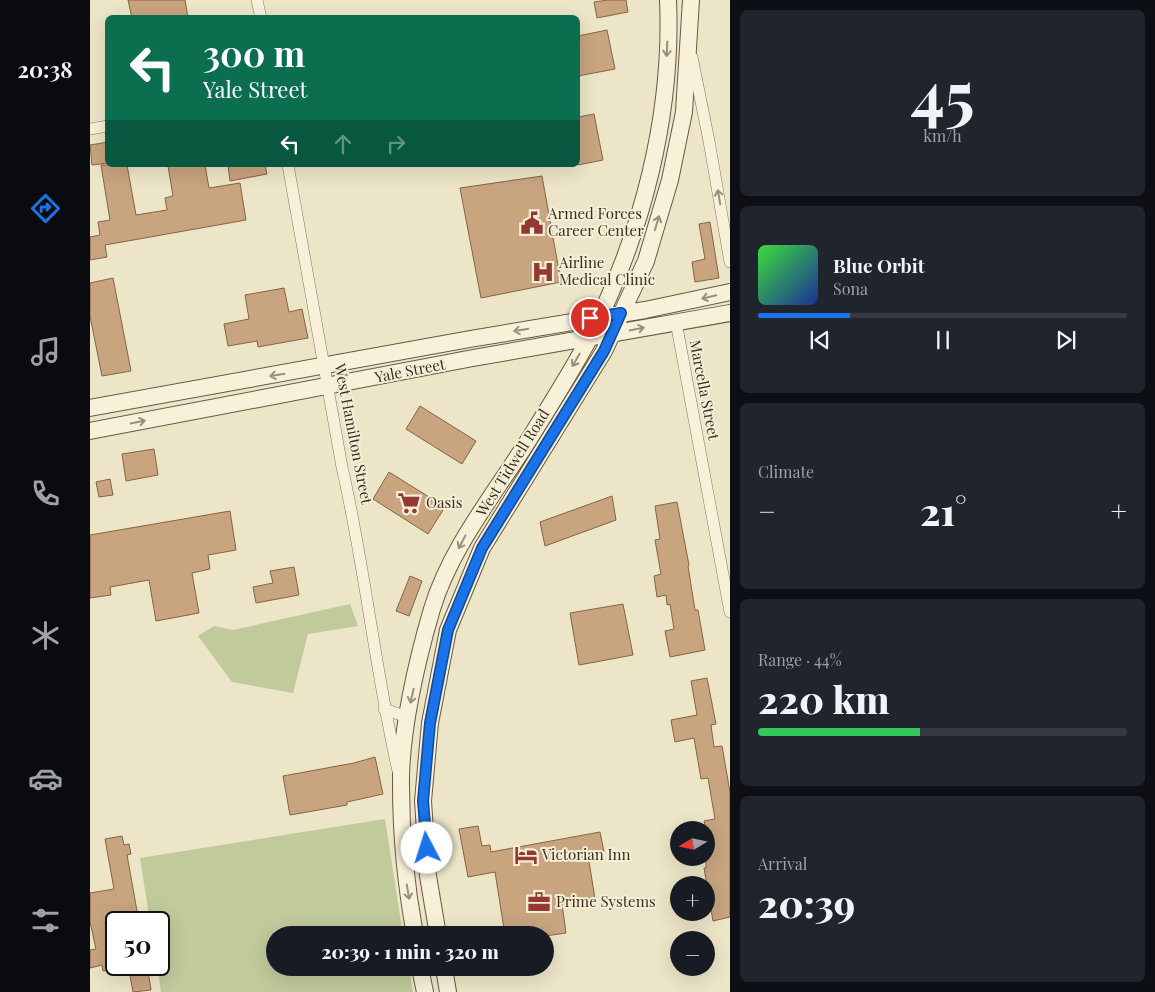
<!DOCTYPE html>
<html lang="en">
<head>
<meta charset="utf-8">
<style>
  :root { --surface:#171b24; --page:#20242c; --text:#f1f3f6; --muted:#9ea1a6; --line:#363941; --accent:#1a73e8 }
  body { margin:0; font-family:"Playfair Display",serif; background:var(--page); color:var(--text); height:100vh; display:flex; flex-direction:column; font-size:19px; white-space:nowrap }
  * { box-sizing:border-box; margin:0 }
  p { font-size:16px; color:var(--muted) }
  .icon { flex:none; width:28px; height:28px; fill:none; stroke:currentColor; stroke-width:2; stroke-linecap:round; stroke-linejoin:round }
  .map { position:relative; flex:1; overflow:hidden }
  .drawer { display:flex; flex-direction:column; gap:10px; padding:10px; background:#0d0f14; width:425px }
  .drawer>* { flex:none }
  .guide { position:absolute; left:15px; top:15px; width:475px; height:152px; border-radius:8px; box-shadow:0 5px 20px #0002; background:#0b6e4f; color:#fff; overflow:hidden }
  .needle { width:32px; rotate:260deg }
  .controls { position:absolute; left:580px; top:821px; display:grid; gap:10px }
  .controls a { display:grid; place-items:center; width:45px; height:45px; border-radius:50%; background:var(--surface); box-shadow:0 5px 20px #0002; font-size:25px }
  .speed { position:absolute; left:15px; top:911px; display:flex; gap:10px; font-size:25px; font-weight:700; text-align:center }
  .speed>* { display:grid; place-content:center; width:65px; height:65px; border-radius:50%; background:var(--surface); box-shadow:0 5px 20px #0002; line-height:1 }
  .speed .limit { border:2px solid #111; border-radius:8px; background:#fff; color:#111 }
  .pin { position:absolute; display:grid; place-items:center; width:42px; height:42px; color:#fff; margin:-21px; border:2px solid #fff; border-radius:50%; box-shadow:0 1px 5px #0007 }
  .me { position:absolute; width:55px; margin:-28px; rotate:355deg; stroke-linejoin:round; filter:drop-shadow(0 0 4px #0008) }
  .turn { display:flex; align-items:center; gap:18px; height:105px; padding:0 15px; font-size:22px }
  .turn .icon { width:65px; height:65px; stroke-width:2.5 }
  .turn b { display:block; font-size:35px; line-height:42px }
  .lanes { display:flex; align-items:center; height:48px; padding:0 15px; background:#0003; justify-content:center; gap:25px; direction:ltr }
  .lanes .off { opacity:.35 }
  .big { font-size:38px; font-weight:800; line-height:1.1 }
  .drawer .card { flex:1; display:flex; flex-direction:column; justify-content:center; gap:8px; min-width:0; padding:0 18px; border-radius:8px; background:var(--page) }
  .drawer .dial { align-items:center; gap:0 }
  .dial b { font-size:65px; line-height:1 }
  .song { display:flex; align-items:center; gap:15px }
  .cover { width:60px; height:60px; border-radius:8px; background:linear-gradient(135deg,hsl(120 70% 55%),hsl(230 70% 35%)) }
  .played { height:5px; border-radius:2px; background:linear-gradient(90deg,var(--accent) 25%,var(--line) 25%) }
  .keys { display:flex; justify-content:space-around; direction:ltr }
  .heat { display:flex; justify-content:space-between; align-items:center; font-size:28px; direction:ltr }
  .charge { height:8px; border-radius:4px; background:linear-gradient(90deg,#34c759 44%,var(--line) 0) }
  .trip { position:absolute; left:176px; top:926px; width:288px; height:50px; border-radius:25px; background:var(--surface); box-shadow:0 5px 20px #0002; font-weight:800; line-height:50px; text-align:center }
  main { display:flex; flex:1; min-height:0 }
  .dock { display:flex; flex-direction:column; width:90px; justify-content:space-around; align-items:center; background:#090b0e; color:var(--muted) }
  .dock .icon { width:35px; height:35px }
  .dock .selected { color:var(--accent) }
  .dock b { font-size:22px; color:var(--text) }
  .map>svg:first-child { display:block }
  .green { fill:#c0ca9b }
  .building { fill:#c8a47f; stroke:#856444 }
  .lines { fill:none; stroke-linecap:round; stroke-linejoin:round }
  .street-casing { stroke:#87775d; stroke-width:12 }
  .secondary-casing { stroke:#695840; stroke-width:18 }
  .street { stroke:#f7f1da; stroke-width:11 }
  .secondary { stroke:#f7f1da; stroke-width:16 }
  .oneway { stroke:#98907d }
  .route-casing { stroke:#114b97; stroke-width:12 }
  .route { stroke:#1a73e8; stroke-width:9 }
  .labels { text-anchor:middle; stroke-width:4; stroke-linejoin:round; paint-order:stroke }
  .poi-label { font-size:15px; fill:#382e20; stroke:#f4eed6; text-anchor:start }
  .street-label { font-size:15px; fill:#382e20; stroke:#f4eed6 }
</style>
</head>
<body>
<main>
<nav class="dock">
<b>20:38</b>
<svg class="icon selected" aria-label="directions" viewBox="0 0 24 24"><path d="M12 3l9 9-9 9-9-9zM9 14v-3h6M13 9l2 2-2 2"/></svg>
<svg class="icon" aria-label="music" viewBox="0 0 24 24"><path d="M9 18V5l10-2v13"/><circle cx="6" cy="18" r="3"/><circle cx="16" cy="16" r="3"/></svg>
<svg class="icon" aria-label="phone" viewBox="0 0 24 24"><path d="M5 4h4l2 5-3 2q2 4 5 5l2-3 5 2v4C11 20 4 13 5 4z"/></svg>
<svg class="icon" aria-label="climate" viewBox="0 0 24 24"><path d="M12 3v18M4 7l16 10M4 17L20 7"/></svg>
<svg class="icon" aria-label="car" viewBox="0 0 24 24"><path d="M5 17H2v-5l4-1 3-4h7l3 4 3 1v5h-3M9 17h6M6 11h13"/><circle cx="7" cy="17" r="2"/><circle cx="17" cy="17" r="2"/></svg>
<svg class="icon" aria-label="filters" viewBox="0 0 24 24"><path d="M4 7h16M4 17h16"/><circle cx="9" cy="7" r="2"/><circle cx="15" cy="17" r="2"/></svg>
</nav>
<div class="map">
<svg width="640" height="992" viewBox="0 0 640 992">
  <rect width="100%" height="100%" fill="#ece5c7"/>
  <path class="green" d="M 260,604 L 268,626 L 218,634 L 203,693 L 142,682 L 108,636 L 124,626 L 143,630 Z
    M 295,819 L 313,935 L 185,935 L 185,968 L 319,968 L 323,992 L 71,992 L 67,965 L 69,965 L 69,922 L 60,922 L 50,858 Z"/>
  <path class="building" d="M 38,0 L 95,0 L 98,18 L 42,18 Z
    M 518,0 L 536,0 L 538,12 L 507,18 L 504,2 Z
    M 517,30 L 525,69 L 488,76 L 488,36 Z
    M 504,114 L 513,160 L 488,165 L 488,117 Z
    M 18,142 L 18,163 L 2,165 L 0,145 Z
    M 11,165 L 37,165 L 46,215 L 77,210 L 75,198 L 83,196 L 78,166 L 115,165 L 119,188 L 150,183 L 156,220 L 15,245 L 17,257 L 0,260 L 0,237 L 10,235 L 8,222 L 20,220 Z
    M 138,165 L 175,165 L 177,174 L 140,181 Z
    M 452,176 L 471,282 L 391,298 L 370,188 Z
    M 620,222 L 629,278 L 605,282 L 602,262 L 615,259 L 609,224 Z
    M 23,278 L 41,371 L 12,376 L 0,316 L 0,283 Z
    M 194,288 L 199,312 L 212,309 L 218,338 L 168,347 L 167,341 L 138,346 L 134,324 L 159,319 L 155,295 Z
    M 330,406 L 386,441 L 372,464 L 316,429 Z
    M 64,449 L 68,475 L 36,481 L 32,454 Z
    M 299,472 L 355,507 L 338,534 L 283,499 Z
    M 20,479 L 23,495 L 9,497 L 6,482 Z
    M 522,496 L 526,520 L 455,546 L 450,522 Z
    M 587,502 L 599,565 L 598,566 L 605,610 L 608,610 L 615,650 L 580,657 L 575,631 L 584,629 L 580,604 L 577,605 L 576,595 L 567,597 L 564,576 L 571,574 L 565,540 L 570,539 L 565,506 Z
    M 140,511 L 146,550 L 118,555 L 120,569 L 102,573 L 109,613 L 66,621 L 59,580 L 20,587 L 21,595 L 0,598 L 0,535 Z
    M 204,567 L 209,595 L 166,603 L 163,587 L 183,583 L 180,571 Z
    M 320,576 L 332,581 L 319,616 L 306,611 Z
    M 533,604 L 543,655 L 489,665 L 480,613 Z
    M 617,678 L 626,724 L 621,725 L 624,747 L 632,746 L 640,792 L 640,917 L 623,921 L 614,868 L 616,868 L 616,830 L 614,821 L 625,819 L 618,778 L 611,779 L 604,738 L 585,742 L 581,720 L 607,715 L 601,681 Z
    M 285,757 L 293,794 L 257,802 L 257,805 L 200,815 L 193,776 L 264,763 Z
    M 388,826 L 392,846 L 400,845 L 401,852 L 510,832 L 514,852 L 498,855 L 505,899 L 472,904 L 476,933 L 455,936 L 415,935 L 405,872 L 378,877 L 369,829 Z
    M 32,836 L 34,845 L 39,844 L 41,854 L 37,855 L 49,922 L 15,922 L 23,969 L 13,971 L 12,965 L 0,968 L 0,950 L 6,949 L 0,922 L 0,893 L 24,889 L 15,839 Z
    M 38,965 L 57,965 L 61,990 L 43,992 Z"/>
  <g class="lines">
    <defs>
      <path id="street" d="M 167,0 L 171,18
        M 602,57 L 619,141 L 640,262
        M 0,129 L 18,126
        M 198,165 L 252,467 C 275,567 285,670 308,771
        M 586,322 L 640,612
        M 294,709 L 317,717"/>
      <path id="secondary" d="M 0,408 L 380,339 L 555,310 L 640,292
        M 0,431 L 383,358 L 640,313
        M 325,935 C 316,886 311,836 311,786 C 310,733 327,660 342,609 C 361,546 407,491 441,436 C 461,404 482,371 500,337 C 552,234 583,116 578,0
        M 348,935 L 338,876 L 333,801 L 340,723 L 358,630 L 392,548 L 514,351 L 556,261 L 580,180 L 594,112 L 601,0
        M 330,968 L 335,992
        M 354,968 L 358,992"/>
    </defs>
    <use href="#street" class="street-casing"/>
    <use href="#secondary" class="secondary-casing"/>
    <use href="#street" class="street"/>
    <use href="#secondary" class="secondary"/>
  </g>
  <defs><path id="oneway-shaft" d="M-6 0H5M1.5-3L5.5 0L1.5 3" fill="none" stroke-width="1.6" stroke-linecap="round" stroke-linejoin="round" transform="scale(1.25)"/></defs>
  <g class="oneway">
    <use href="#oneway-shaft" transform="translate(577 49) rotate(93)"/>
    <use href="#oneway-shaft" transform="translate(629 197) rotate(-100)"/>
    <use href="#oneway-shaft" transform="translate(567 223) rotate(-73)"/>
    <use href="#oneway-shaft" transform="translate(619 297) rotate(167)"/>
    <use href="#oneway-shaft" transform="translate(547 329) rotate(-11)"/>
    <use href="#oneway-shaft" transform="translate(431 330) rotate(170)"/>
    <use href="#oneway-shaft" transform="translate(486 360) rotate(120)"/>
    <use href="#oneway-shaft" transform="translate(187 375) rotate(170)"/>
    <use href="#oneway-shaft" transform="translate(48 422) rotate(-11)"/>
    <use href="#oneway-shaft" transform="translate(372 542) rotate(118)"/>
    <use href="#oneway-shaft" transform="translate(322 696) rotate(103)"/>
    <use href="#oneway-shaft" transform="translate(318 892) rotate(81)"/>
  </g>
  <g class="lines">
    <defs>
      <path id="route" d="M 337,848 L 333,801 L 340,723 L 358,630 L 392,548 L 514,351 L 531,313 L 500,318"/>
    </defs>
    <use href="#route" class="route-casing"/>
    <use href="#route" class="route"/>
  </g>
  <defs>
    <symbol id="civic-bare" viewBox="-9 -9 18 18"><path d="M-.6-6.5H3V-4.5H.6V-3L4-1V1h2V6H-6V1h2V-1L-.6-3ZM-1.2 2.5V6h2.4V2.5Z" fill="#933930" stroke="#f4eed6" stroke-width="2.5" paint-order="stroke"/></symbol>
    <symbol id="hospital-bare" viewBox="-9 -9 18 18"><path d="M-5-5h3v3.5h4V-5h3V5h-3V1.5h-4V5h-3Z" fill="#933930" stroke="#f4eed6" stroke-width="2.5" paint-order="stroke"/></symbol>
    <symbol id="supermarket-bare" viewBox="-9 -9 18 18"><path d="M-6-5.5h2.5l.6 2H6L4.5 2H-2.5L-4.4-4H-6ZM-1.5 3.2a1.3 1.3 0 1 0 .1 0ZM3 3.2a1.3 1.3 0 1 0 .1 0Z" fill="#933930" stroke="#f4eed6" stroke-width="2.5" paint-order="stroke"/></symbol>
    <symbol id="hotel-bare" viewBox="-9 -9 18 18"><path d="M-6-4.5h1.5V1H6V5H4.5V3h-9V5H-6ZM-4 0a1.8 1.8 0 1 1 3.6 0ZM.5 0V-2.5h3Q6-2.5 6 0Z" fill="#933930" stroke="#f4eed6" stroke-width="2.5" paint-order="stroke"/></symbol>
    <symbol id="office-bare" viewBox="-9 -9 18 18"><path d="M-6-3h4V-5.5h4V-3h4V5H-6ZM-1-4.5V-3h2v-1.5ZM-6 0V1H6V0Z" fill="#933930" stroke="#f4eed6" stroke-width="2.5" paint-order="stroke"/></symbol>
  </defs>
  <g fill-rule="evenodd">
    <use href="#civic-bare" x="426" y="207" width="32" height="32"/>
    <use href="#hospital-bare" x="437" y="256" width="32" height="32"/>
    <use href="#supermarket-bare" x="303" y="487" width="32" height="32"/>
    <use href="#hotel-bare" x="420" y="839" width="32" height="32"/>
    <use href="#office-bare" x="433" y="886" width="32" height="32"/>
  </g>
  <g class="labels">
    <g class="poi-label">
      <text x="458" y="219">Armed Forces<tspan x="458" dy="17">Career Center</tspan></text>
      <text x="469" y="268">Airline<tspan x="469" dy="17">Medical Clinic</tspan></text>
      <text x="336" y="508">Oasis</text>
      <text x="452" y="860">Victorian Inn</text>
      <text x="466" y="907">Prime Systems</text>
    </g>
    <g class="street-label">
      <text transform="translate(320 371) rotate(-11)" y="5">Yale Street</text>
      <text transform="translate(614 390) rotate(79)" y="5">Marcella Street</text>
      <text transform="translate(263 434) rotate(79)" y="5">West Hamilton Street</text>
      <text transform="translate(423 463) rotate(-58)" y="5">West Tidwell Road</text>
    </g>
  </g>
</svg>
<div class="controls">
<a><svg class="needle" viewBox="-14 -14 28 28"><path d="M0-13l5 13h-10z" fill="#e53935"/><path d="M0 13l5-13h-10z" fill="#9ea1a6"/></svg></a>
<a>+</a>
<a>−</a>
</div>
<div class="speed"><div class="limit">50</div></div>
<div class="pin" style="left:500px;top:318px;background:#d93025"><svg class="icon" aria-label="arrive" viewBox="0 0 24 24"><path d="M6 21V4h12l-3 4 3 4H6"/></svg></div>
<svg class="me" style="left:337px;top:848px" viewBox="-20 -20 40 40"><circle r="19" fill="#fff"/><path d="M0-13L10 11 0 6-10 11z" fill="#1a73e8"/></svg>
<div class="trip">20:39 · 1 min · 320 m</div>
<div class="guide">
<div class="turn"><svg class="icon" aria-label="left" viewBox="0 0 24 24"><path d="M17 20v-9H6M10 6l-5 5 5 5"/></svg><div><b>300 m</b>Yale Street</div></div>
<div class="lanes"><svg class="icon" aria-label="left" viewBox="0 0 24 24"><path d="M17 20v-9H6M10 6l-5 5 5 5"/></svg><svg class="icon off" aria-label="ahead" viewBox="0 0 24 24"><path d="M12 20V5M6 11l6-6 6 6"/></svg><svg class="icon off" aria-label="right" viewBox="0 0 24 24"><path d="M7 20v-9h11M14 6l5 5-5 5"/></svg></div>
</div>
</div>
<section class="drawer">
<div class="card dial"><b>45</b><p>km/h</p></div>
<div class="card">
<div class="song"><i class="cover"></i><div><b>Blue Orbit</b><p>Sona</p></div></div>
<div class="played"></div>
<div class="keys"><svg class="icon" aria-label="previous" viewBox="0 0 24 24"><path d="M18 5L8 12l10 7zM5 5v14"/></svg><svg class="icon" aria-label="pause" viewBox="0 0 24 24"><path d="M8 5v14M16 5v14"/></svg><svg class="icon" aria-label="next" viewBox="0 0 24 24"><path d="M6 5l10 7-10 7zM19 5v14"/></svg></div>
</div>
<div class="card"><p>Climate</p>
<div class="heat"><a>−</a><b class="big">21°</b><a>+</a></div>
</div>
<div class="card"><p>Range · 44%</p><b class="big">220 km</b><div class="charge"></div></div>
<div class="card"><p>Arrival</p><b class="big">20:39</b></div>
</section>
</main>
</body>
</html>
